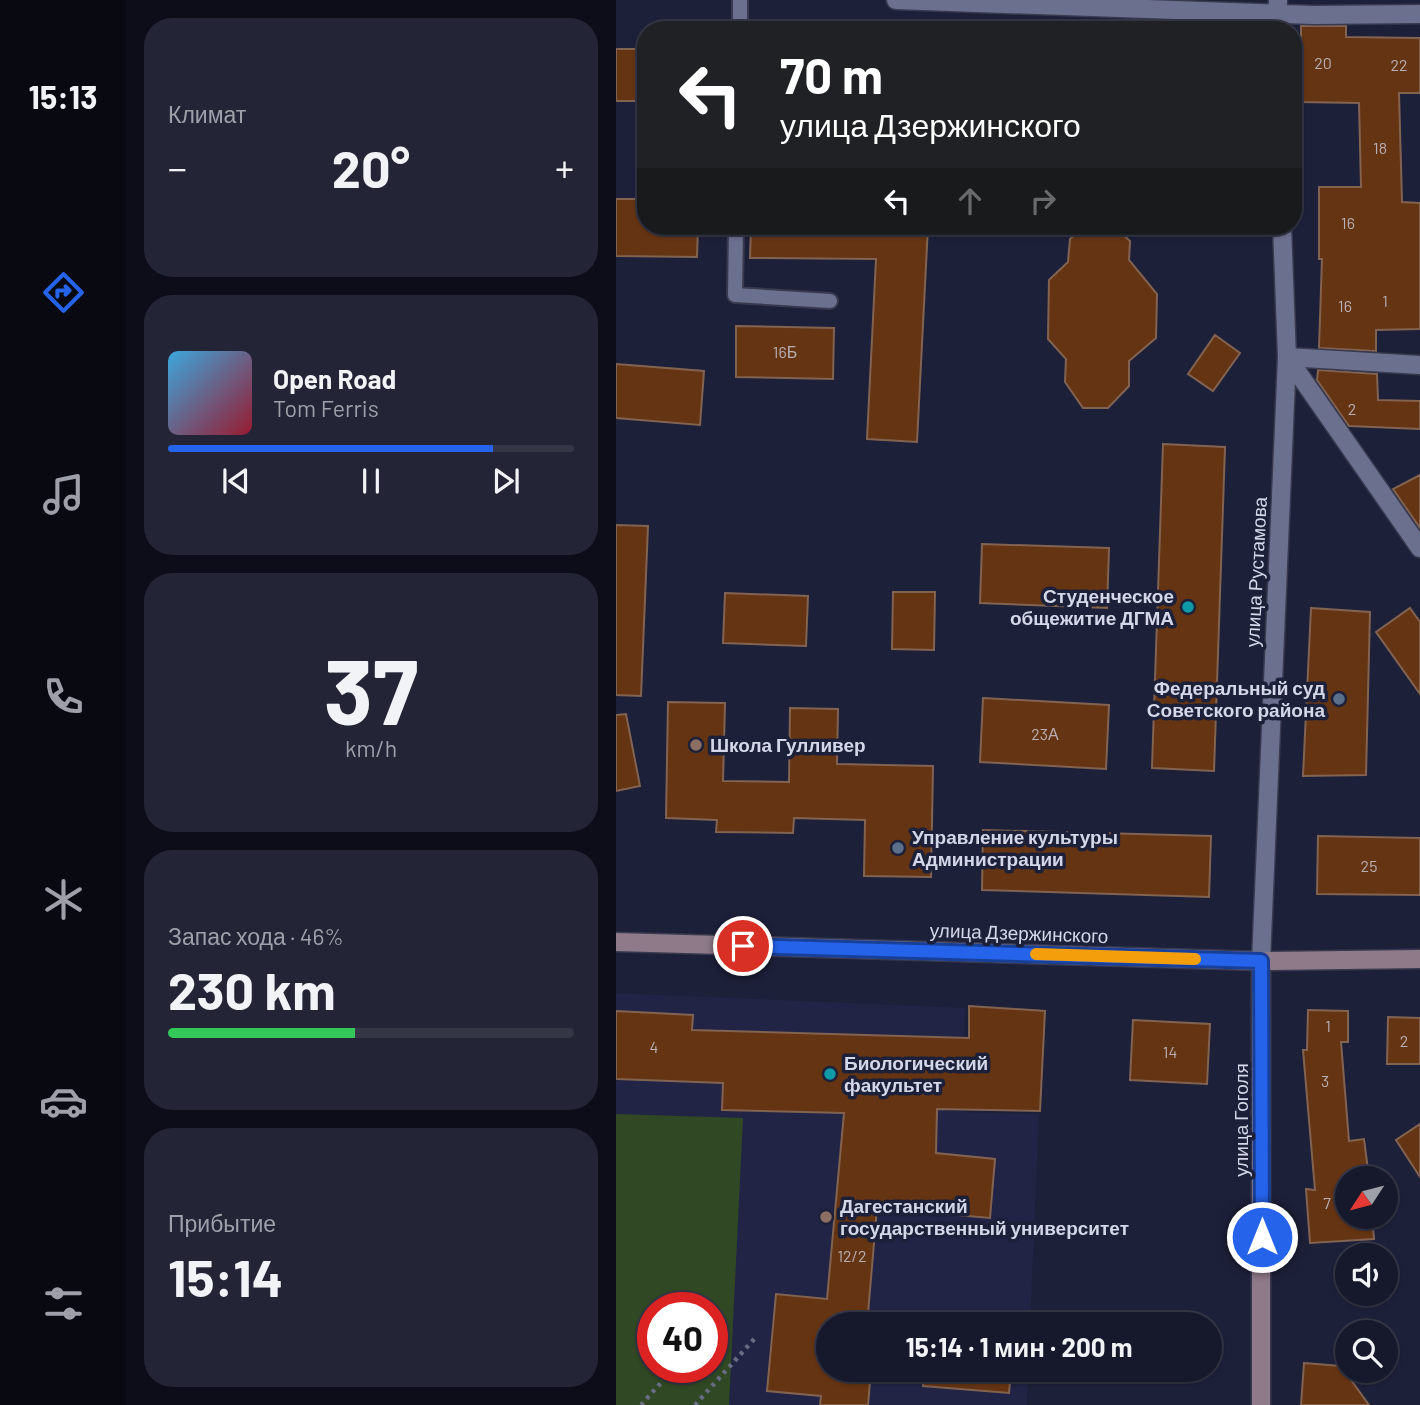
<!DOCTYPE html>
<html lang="ru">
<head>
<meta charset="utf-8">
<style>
  :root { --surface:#16182b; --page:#232537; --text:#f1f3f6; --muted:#9ea0a9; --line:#353747; --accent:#2563eb }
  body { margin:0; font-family:Barlow,sans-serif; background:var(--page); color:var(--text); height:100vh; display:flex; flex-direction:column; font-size:26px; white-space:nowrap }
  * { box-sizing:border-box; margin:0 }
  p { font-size:23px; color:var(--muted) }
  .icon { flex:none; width:38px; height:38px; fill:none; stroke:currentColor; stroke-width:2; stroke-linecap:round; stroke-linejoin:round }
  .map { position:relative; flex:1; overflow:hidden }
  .sheet { display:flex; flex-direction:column; gap:18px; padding:18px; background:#0c0d18; width:490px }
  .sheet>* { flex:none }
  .top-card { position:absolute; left:21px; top:21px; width:665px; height:214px; border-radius:28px; box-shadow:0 2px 5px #0004,0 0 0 2px var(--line); background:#202124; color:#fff; overflow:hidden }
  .needle { width:46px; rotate:234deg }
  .controls { position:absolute; left:719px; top:1166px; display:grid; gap:14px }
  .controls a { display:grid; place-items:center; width:63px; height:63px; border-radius:50%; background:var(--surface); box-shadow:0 2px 5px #0004,0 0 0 2px var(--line); font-size:35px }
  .speed { position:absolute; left:21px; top:1292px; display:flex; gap:14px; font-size:35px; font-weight:700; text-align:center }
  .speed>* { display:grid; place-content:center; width:91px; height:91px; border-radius:50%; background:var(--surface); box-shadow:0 2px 5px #0004,0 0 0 2px var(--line); line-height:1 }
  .speed .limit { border:10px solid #d22; background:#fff; color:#111 }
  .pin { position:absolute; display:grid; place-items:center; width:60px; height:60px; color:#fff; margin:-30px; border:4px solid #fff; border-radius:50%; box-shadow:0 2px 7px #0007 }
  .me { position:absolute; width:77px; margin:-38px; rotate:0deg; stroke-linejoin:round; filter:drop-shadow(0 0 5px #0008) }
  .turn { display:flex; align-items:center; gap:24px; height:147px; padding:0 28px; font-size:32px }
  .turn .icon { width:91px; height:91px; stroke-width:2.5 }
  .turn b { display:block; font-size:49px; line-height:60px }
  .lanes { display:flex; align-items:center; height:66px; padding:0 28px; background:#0003; justify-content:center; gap:35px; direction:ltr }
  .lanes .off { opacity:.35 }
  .big { font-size:52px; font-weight:700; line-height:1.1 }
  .sheet .tile { flex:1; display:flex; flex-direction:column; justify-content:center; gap:10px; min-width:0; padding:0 24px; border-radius:28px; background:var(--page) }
  .sheet .dial { align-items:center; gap:0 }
  .dial b { font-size:91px; line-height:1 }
  .song { display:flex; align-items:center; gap:21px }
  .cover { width:84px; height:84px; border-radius:10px; background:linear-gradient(135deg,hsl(200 70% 55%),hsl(350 70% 35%)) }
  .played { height:7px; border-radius:4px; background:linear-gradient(90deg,var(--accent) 80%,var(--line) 80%) }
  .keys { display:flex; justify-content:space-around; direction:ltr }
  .heat { display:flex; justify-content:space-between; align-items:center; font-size:38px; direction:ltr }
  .charge { height:10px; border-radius:5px; background:linear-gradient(90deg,#34c759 46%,var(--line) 0) }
  .trip { position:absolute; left:200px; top:1312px; width:406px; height:70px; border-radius:35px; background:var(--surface); box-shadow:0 2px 5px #0004,0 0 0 2px var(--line); font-weight:700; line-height:70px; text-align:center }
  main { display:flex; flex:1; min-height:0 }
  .dock { display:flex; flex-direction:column; width:126px; justify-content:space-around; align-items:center; background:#090a11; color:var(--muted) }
  .dock .icon { width:49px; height:49px }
  .dock .on { color:var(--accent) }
  .dock b { font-size:32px; color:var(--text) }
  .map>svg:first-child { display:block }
  .built { fill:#212444; fill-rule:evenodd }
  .green { fill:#304823; fill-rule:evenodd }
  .building { fill:#653413; stroke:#826351; stroke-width:2 }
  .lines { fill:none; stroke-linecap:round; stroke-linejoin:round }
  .lane-casing { stroke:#393a50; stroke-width:18 }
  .street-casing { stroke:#393a50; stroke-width:21 }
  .secondary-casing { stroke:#393a50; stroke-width:21 }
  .path { stroke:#696c82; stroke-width:4.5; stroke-dasharray:3.5 5; stroke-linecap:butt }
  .lane { stroke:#6c708f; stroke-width:14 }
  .street { stroke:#6c708f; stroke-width:18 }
  .secondary { stroke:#8e7a88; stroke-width:18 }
  .route-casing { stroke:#184099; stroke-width:18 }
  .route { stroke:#2563eb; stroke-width:12 }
  .slow { stroke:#f59e0b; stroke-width:12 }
  .culture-dot { fill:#0f9aa8; stroke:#1d2039; stroke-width:2.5 }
  .service-dot { fill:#5c6f8a; stroke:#1d2039; stroke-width:2.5 }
  .education-dot { fill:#8d6e63; stroke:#1d2039; stroke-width:2.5 }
  .labels { text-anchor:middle; stroke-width:7; stroke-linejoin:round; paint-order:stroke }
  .number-label { font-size:16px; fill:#b8aeb3 }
  .street-label { font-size:19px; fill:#d4d7e8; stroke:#1d2039 }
  .poi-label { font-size:19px; font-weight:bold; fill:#d4d7e8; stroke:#1d2039; text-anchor:start }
</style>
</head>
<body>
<main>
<nav class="dock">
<b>15:13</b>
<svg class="icon on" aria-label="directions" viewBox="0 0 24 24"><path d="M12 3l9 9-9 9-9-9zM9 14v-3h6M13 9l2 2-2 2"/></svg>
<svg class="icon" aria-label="music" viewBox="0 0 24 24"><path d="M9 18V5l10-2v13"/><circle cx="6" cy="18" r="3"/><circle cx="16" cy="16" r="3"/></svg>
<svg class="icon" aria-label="phone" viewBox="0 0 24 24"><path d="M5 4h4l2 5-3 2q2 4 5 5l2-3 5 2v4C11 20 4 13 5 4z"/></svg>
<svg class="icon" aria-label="climate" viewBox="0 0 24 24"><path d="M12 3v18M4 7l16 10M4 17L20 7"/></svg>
<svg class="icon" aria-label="car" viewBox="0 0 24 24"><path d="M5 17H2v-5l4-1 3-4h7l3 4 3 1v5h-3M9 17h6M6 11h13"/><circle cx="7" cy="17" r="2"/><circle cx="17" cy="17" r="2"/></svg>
<svg class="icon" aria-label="filters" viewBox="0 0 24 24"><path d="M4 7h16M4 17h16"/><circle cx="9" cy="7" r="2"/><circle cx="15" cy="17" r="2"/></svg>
</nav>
<section class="sheet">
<div class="tile"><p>Климат</p>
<div class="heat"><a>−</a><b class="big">20°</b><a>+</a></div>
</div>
<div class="tile">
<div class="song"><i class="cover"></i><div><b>Open Road</b><p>Tom Ferris</p></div></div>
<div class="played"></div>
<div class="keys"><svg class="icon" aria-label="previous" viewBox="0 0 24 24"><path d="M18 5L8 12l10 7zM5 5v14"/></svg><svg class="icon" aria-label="pause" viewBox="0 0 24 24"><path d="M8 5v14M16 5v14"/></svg><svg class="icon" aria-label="next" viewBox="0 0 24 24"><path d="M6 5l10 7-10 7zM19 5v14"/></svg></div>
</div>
<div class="tile dial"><b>37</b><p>km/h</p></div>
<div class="tile"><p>Запас хода · 46%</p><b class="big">230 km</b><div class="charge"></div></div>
<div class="tile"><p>Прибытие</p><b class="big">15:14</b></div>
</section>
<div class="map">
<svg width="804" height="1405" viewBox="0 0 804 1405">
  <rect width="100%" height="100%" fill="#1d2039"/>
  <path class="built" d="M 0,993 L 349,1008 L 347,1112 L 423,1114 L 414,1325 L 212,1325 L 212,1370 L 412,1370 L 411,1405 L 0,1405 ZM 37,1307 L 96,1307 L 96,1367 L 37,1367 Z"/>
  <path class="green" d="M 0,1114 L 127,1118 L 113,1405 L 0,1405 ZM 37,1307 L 96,1307 L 96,1367 L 37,1367 Z"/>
  <path class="building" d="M 685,26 L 730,26 L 730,37 L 804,38 L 804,93 L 783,93 L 786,202 L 804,203 L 804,329 L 760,330 L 760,351 L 703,348 L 706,259 L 703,259 L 703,187 L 745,187 L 743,103 L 685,102 Z
    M 0,49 L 30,49 L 30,101 L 0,101 Z
    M 0,199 L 30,199 L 30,226 L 82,226 L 81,257 L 0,256 Z
    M 135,226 L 312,226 L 301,442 L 251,439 L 260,259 L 134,258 Z
    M 470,226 L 497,226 L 514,241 L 513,260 L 541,294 L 540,338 L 513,361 L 513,386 L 492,408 L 467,408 L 449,382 L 450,359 L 432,339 L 433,280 L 452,262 L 454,239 Z
    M 120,326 L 218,328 L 217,379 L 120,377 Z
    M 599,335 L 624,353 L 597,391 L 572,374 Z
    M 0,364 L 88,371 L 84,425 L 0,418 Z
    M 702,370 L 761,374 L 762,400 L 804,401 L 804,429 L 733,426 L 701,380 Z
    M 547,444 L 609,447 L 598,771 L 536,768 Z
    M 804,475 L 804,528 L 777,489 Z
    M 0,525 L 32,526 L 25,696 L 0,695 Z
    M 366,544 L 493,548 L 491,608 L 364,603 Z
    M 277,592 L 319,592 L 318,650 L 276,649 Z
    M 109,593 L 192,596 L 190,646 L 107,643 Z
    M 695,608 L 754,612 L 750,775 L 687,776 Z
    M 794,608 L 804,622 L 804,694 L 760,632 Z
    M 367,698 L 493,705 L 490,769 L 364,762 Z
    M 52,702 L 109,703 L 107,781 L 173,782 L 174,708 L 222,709 L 221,764 L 317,766 L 315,877 L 248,876 L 249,820 L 178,818 L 177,833 L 100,832 L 101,820 L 50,818 Z
    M 10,714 L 24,786 L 0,791 L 0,715 Z
    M 367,830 L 595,836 L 593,897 L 366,890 Z
    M 702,836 L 804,838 L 804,895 L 701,894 Z
    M 353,1006 L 429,1011 L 424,1111 L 321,1109 L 320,1153 L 379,1159 L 374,1218 L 261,1208 L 251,1325 L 212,1325 L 212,1370 L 255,1370 L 252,1405 L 204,1405 L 205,1396 L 151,1391 L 160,1294 L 211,1299 L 228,1113 L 106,1110 L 107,1083 L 0,1079 L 0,1011 L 77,1015 L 76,1030 L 353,1038 Z
    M 692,1010 L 732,1011 L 732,1042 L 725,1042 L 733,1141 L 748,1139 L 753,1178 L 732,1178 L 732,1216 L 756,1216 L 758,1239 L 694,1243 L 690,1189 L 699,1190 L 687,1050 L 691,1050 Z
    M 772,1017 L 804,1018 L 804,1064 L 771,1064 Z
    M 517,1020 L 594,1024 L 591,1084 L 514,1080 Z
    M 804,1124 L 804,1177 L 780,1140 Z
    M 688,1363 L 725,1366 L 753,1405 L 685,1405 Z
    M 308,1370 L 395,1370 L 393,1393 L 307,1386 Z"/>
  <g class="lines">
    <defs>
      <path id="lane" d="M 124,30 L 124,0
        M 120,226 L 119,295 L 214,301"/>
      <path id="street" d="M 280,0 L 698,15 L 804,14
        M 661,30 L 662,0
        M 671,357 L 804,548
        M 671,357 L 804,365
        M 645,961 L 671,357 L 666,226"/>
      <path id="secondary" d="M 0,942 L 645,961 L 804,959
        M 645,1405 L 645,961"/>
    </defs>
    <use href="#lane" class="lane-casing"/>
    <use href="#street" class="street-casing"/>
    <use href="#secondary" class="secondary-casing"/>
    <path class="path" d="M 25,1405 L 59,1367
      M 79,1405 L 140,1337"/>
    <use href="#lane" class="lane"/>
    <use href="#street" class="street"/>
    <use href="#secondary" class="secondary"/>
  </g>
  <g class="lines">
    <defs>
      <path id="route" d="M 127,946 L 645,961 L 646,1237"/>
    </defs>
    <use href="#route" class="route-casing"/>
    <use href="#route" class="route"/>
    <path class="slow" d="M 420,954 L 579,959"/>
  </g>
  <g class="culture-dot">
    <circle cx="572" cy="607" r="7"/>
    <circle cx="214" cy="1074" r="7"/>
  </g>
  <g class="service-dot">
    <circle cx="723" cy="699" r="7"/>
    <circle cx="282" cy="848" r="7"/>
  </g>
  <g class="education-dot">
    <circle cx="80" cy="745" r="7"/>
    <circle cx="210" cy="1217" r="7"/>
  </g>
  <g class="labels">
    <g class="number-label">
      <text x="707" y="69">20</text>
      <text x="783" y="71">22</text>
      <text x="764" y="154">18</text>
      <text x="732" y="229">16</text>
      <text x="769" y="307">1</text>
      <text x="729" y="312">16</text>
      <text x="169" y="358">16Б</text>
      <text x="736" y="415">2</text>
      <text x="429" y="740">23А</text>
      <text x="753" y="872">25</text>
      <text x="712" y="1032">1</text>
      <text x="788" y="1047">2</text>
      <text x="38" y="1053">4</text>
      <text x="554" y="1058">14</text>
      <text x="709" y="1087">3</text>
      <text x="711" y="1209">7</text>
      <text x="236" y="1262">12/2</text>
    </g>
    <g class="street-label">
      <text transform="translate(640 572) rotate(-87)" y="7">улица Рустамова</text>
      <text transform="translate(403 933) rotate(2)" y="7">улица Дзержинского</text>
      <text transform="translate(625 1120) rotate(-90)" y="7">улица Гоголя</text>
    </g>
    <g class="poi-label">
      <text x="558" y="603" text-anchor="end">Студенческое<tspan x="558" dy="22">общежитие ДГМА</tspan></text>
      <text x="709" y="695" text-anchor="end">Федеральный суд<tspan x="709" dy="22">Советского района</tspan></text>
      <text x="94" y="752">Школа Гулливер</text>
      <text x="296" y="844">Управление культуры<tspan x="296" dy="22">Администрации</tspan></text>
      <text x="228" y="1070">Биологический<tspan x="228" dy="22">факультет</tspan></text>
      <text x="224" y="1213">Дагестанский<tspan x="224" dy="22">государственный университет</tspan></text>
    </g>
  </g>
</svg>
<div class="controls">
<a><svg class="needle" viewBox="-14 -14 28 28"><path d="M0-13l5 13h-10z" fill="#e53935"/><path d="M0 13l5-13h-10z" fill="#9ea0a9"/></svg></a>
<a><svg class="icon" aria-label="sound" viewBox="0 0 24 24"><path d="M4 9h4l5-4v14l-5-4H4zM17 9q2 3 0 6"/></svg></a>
<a><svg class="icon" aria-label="search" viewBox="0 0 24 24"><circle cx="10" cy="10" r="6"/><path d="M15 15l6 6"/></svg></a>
</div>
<div class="speed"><div class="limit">40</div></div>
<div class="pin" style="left:127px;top:946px;background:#d93025"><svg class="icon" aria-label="arrive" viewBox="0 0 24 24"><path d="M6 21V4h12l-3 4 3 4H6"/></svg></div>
<svg class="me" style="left:646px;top:1237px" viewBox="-20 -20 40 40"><circle r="17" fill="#2563eb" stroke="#fff" stroke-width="3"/><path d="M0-11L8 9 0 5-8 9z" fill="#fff"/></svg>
<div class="trip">15:14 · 1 мин · 200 m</div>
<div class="top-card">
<div class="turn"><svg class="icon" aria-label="left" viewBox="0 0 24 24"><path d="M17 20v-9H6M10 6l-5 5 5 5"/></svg><div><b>70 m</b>улица Дзержинского</div></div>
<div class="lanes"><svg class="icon" aria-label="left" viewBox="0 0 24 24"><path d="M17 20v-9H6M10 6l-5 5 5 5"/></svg><svg class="icon off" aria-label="ahead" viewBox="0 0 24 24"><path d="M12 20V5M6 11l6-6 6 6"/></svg><svg class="icon off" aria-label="right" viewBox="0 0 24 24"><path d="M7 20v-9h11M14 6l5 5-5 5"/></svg></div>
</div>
</div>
</main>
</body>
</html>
